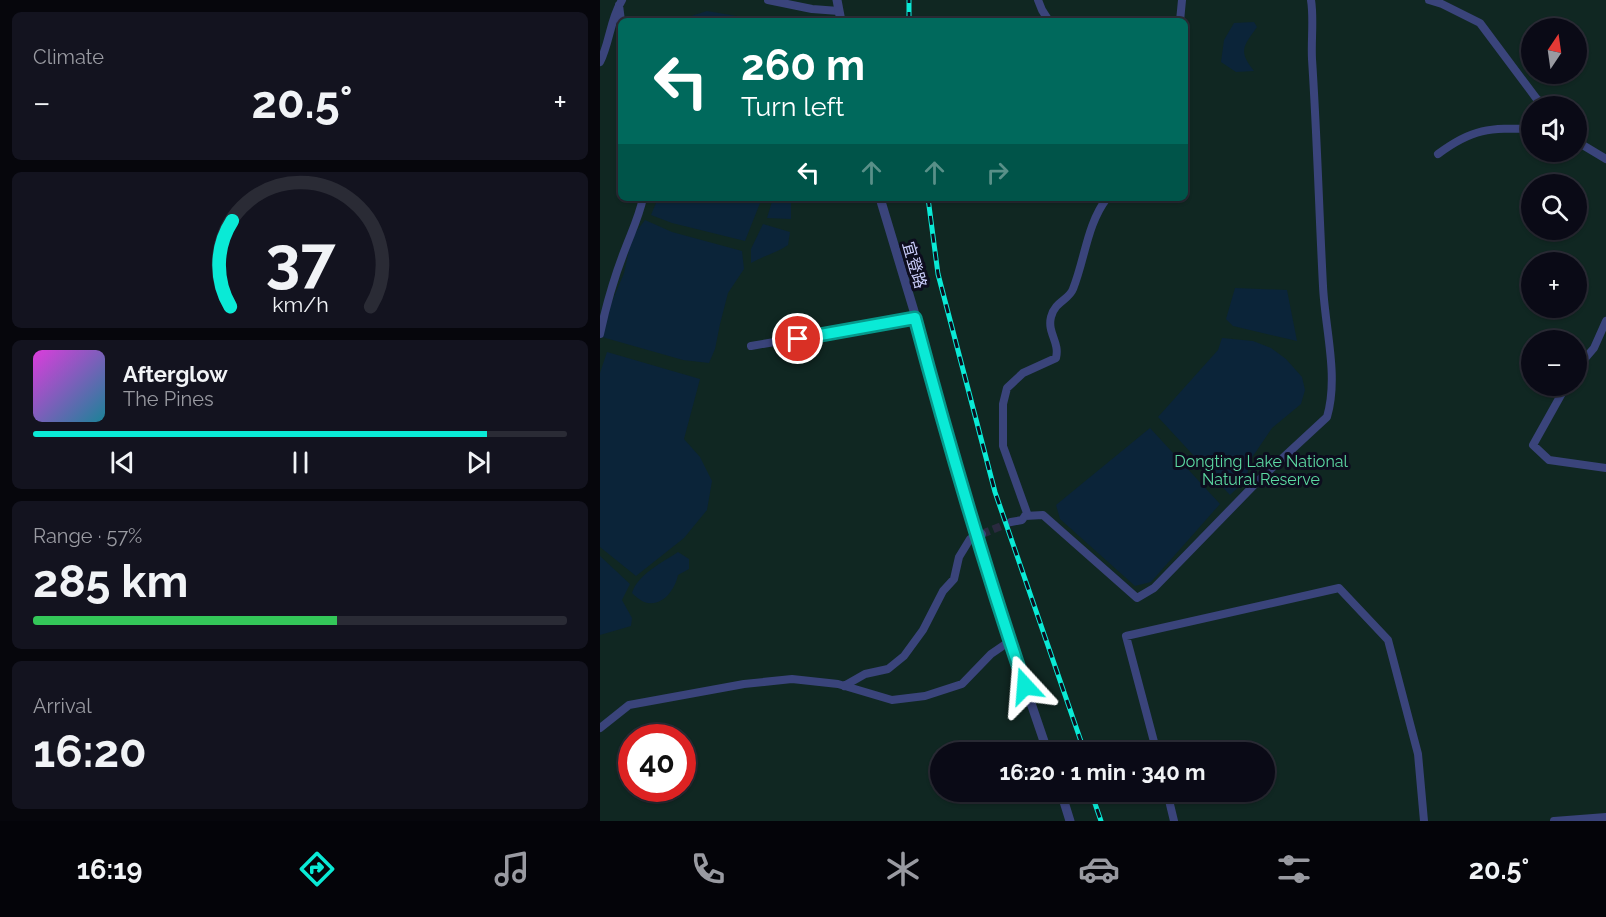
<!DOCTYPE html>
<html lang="en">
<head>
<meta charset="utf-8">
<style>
  :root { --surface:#0a0a16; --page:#13131f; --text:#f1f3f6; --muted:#999aa1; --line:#2a2b35; --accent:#0aead6 }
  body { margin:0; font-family:Raleway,"Noto Sans SC",sans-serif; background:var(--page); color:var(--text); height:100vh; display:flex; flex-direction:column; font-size:22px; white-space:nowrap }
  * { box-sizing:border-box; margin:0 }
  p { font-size:20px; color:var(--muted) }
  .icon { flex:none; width:33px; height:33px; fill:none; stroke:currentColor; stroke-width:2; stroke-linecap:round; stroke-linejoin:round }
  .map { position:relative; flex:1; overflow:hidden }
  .details { display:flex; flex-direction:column; gap:12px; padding:12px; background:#06060c; width:600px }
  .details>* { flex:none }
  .top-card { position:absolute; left:18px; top:18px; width:570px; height:183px; border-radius:9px; box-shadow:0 2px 4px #0004,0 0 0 2px var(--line); background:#00695c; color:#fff; overflow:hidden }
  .needle { width:39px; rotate:13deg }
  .controls { position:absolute; left:921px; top:18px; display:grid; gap:12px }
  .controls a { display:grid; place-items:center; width:66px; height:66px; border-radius:50%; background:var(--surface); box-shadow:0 2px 4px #0004,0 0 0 2px var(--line); font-size:30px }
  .speed { position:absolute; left:18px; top:724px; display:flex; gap:12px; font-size:30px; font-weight:700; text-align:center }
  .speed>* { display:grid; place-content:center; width:78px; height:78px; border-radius:50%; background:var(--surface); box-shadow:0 2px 4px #0004,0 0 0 2px var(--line); line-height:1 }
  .speed .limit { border:9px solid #d22; background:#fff; color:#111 }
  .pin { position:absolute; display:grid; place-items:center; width:51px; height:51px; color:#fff; margin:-26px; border:3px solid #fff; border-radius:50%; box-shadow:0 2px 6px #0007 }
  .me { position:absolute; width:66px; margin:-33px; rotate:341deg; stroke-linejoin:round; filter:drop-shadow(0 0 4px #0008) }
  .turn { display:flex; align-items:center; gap:21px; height:126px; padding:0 24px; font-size:27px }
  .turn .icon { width:78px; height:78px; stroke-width:2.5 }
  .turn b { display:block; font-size:42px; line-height:51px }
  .lanes { display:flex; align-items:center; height:57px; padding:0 24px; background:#0003; justify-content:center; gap:30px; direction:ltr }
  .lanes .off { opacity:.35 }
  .big { font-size:45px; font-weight:700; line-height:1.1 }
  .details .tile { flex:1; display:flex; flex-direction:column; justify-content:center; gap:9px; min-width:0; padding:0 21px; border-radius:9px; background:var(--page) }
  .details .dial { align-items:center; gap:0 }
  .dial svg { height:156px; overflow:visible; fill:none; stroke:var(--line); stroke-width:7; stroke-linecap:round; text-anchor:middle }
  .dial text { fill:var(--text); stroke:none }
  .song { display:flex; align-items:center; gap:18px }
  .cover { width:72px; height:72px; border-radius:9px; background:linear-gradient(135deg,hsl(300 70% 55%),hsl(190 70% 35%)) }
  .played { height:6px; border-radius:3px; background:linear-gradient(90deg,var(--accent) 85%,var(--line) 85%) }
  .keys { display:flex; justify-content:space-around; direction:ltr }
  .heat { display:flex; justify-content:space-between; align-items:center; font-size:33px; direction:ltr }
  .charge { height:9px; border-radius:4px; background:linear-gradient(90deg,#34c759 57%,var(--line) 0) }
  .trip { position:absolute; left:330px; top:742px; width:345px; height:60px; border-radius:30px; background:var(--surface); box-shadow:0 2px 4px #0004,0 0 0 2px var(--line); font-weight:700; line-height:60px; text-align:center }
  .tabs { display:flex; height:96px; justify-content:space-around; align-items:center; background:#040409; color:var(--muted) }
  .tabs .icon { width:42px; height:42px }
  .tabs .current { color:var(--accent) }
  .tabs b { font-size:27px; color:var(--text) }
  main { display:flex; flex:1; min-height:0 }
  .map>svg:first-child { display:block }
  .green { fill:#102722; fill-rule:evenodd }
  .water { fill:#0b2439 }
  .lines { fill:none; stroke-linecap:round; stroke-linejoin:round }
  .minor-tunnel { stroke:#2a2a3f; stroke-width:8; stroke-dasharray:8 4; stroke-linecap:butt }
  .minor { stroke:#3a447b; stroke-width:8 }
  .tertiary { stroke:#3a447b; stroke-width:9 }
  .rail-casing { stroke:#0aead6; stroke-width:5 }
  .rail { stroke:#0d0d1e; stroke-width:3; stroke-dasharray:9; stroke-linecap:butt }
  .route-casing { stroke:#06988b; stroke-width:15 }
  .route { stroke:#0aead6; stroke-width:10 }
  .labels { text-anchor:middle; stroke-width:6; stroke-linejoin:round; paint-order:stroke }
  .street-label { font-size:16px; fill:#cccffd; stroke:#0d0d1e }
  .park-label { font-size:16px; fill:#5cd9a2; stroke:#0d0d1e }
</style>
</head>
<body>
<main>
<section class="details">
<div class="tile"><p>Climate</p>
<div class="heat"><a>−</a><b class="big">20.5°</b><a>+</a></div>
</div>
<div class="tile dial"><svg viewBox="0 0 100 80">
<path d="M14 69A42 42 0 1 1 86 69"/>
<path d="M14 69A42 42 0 0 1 15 25" stroke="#0aead6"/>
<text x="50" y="56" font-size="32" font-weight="700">37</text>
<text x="50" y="72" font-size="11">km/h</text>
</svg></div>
<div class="tile">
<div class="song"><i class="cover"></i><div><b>Afterglow</b><p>The Pines</p></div></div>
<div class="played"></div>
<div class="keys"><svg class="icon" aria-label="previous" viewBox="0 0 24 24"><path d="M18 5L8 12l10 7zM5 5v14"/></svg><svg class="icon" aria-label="pause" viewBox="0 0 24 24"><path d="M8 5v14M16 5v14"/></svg><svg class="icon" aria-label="next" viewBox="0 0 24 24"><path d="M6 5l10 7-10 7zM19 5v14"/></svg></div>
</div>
<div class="tile"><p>Range · 57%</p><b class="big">285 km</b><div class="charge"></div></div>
<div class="tile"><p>Arrival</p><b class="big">16:20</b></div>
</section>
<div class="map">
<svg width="1006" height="821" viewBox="0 0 1006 821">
  <rect width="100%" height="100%" fill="#0d0d1e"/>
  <path class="green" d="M 0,0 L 1006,0 L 1006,821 L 0,821 ZM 21,21 L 585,21 L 585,198 L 21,198 ZM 932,28 L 976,28 L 976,74 L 932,74 ZM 932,106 L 976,106 L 976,152 L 932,152 ZM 932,184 L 976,184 L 976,230 L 932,230 ZM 932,262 L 976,262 L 976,308 L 932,308 ZM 932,340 L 976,340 L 976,386 L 932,386 ZM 32,738 L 82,738 L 82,789 L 32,789 ZM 340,753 L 664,753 L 664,792 L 340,792 Z"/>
  <path class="water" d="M 107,11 L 154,19 L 158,21 L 86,21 L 88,17 Z
    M 654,22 L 657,27 C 643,47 638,51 654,71 L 636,72 L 621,62 L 624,40 L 634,23 Z
    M 58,198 L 162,198 L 145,241 L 72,223 L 51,215 Z
    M 173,198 L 191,198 L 191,219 L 167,218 Z
    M 45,220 L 72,232 L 142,251 L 144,269 L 128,293 L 120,324 L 115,349 L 109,363 L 83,360 L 2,337 L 6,316 L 24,273 L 32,237 Z
    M 163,224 L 190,232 L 188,245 C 177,253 163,256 151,263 L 151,249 Z
    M 635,288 L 687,290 L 697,341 L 633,326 L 626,319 Z
    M 622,338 L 653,341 L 671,348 L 686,359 L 702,377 L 705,390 L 701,404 L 672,428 L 649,462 L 647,479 L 630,495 L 558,417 L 618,350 Z
    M 7,352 L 100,379 L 84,439 L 100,457 L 112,481 L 107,510 L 84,538 L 36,576 L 0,547 L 0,373 Z
    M 550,428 L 620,504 L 551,582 L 535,586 L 460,519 L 456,505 Z
    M 78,552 L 89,559 L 89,569 L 78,575 C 75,590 62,608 44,602 C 40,600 35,596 32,593 C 37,575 63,562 78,552 Z
    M 0,556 L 30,584 L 22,600 L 32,618 L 31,626 L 0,635 Z"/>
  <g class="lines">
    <path class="minor-tunnel" d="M 382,534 L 411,522"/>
    <path class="minor" d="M 168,0 L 212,9 L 239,11
      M 438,0 L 442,10 L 449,21
      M 829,0 L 842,4 L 880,23 L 936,98 L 945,106
      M 19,5 L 21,21
      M 580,21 L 582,0
      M 0,62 C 10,42 10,19 22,0
      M 976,141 L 1006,159
      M 838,154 C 873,128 889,128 932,129
      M 0,334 C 6,306 14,278 24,252 C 31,233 39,217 43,198
      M 151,346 L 315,318
      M 976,369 L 994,348 L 1006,321
      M 966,386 L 933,445 L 949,460 L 1006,468
      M 425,516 L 443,515 L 537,598 L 554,588 L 660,479 L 727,417 C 739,376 725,329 723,286 C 719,210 717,135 712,59 C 711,40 714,18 711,0
      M 411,522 L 422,520 L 427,513 L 403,446 L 403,404 L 407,388 L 423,373 L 456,358 C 460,342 447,333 451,317 C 455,301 469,300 473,289 C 485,259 487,224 507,198
      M 244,686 L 265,674 L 288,669 L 304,656 L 323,630 L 343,591 L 354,579 L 359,557 L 370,539 L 382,534
      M 0,728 L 29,705 L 144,684 L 192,679 L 238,684 L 292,700 L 325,696 L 362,684 L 391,654 L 410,641
      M 557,753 L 526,636 L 739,588 L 788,640 L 818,754 L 824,821
      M 567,792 L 574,821
      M 954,821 L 1006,817"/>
    <path class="tertiary" d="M 237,0 L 241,21
      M 280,198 L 314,311 L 347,439 L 389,580 L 448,753
      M 461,792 L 470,821"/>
    <defs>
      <path id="rail" d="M 309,21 L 309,0
        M 328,198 L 338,274 L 395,492 L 485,753
        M 491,792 L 501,821"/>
    </defs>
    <use href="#rail" class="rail-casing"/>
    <use href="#rail" class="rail"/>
  </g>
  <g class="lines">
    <defs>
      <path id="route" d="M 198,339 L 315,318 C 348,442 384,565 425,686"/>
    </defs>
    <use href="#route" class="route-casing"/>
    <use href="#route" class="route"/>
  </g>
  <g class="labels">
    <g class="street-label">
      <text transform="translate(315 265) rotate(74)" y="6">宜登路</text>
    </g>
    <g class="park-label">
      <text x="661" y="467">Dongting Lake National<tspan x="661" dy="18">Natural Reserve</tspan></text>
    </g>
  </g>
</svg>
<div class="controls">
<a><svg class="needle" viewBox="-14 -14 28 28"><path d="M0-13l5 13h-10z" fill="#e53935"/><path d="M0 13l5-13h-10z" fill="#999aa1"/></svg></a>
<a><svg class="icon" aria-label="sound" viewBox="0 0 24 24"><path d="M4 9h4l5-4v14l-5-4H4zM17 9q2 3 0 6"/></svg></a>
<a><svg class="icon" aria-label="search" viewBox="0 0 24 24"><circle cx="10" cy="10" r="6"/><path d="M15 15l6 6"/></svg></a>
<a>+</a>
<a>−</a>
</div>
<div class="speed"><div class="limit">40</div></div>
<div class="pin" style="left:198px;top:339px;background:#d93025"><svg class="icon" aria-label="arrive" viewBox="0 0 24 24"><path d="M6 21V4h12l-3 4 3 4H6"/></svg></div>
<svg class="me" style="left:425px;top:686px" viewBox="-20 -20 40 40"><path d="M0-17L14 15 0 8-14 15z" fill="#0aead6" stroke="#fff" stroke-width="4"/></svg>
<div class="trip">16:20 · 1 min · 340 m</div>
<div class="top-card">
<div class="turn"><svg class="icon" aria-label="left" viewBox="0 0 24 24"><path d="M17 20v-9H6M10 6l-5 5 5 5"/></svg><div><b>260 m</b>Turn left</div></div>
<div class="lanes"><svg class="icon" aria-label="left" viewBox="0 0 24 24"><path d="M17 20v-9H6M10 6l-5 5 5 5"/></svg><svg class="icon off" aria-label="ahead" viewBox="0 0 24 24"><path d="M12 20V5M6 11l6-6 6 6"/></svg><svg class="icon off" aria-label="ahead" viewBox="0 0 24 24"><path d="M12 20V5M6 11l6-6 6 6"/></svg><svg class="icon off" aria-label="right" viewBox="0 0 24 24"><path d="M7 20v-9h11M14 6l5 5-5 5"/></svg></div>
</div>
</div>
</main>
<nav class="tabs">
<b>16:19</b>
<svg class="icon current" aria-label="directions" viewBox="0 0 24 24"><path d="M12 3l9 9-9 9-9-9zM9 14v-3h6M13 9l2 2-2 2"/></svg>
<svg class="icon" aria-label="music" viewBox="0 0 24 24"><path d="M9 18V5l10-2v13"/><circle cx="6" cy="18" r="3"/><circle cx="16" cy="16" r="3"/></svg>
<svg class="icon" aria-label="phone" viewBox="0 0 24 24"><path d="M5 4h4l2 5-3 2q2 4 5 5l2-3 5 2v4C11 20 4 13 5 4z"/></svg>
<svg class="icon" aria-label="climate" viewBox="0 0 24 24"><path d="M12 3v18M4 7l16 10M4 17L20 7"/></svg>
<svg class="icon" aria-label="car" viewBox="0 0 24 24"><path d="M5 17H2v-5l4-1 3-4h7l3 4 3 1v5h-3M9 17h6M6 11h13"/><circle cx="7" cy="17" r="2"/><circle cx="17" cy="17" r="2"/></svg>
<svg class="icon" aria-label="filters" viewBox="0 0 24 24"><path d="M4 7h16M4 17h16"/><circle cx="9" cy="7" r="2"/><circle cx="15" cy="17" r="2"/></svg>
<b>20.5°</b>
</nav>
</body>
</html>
